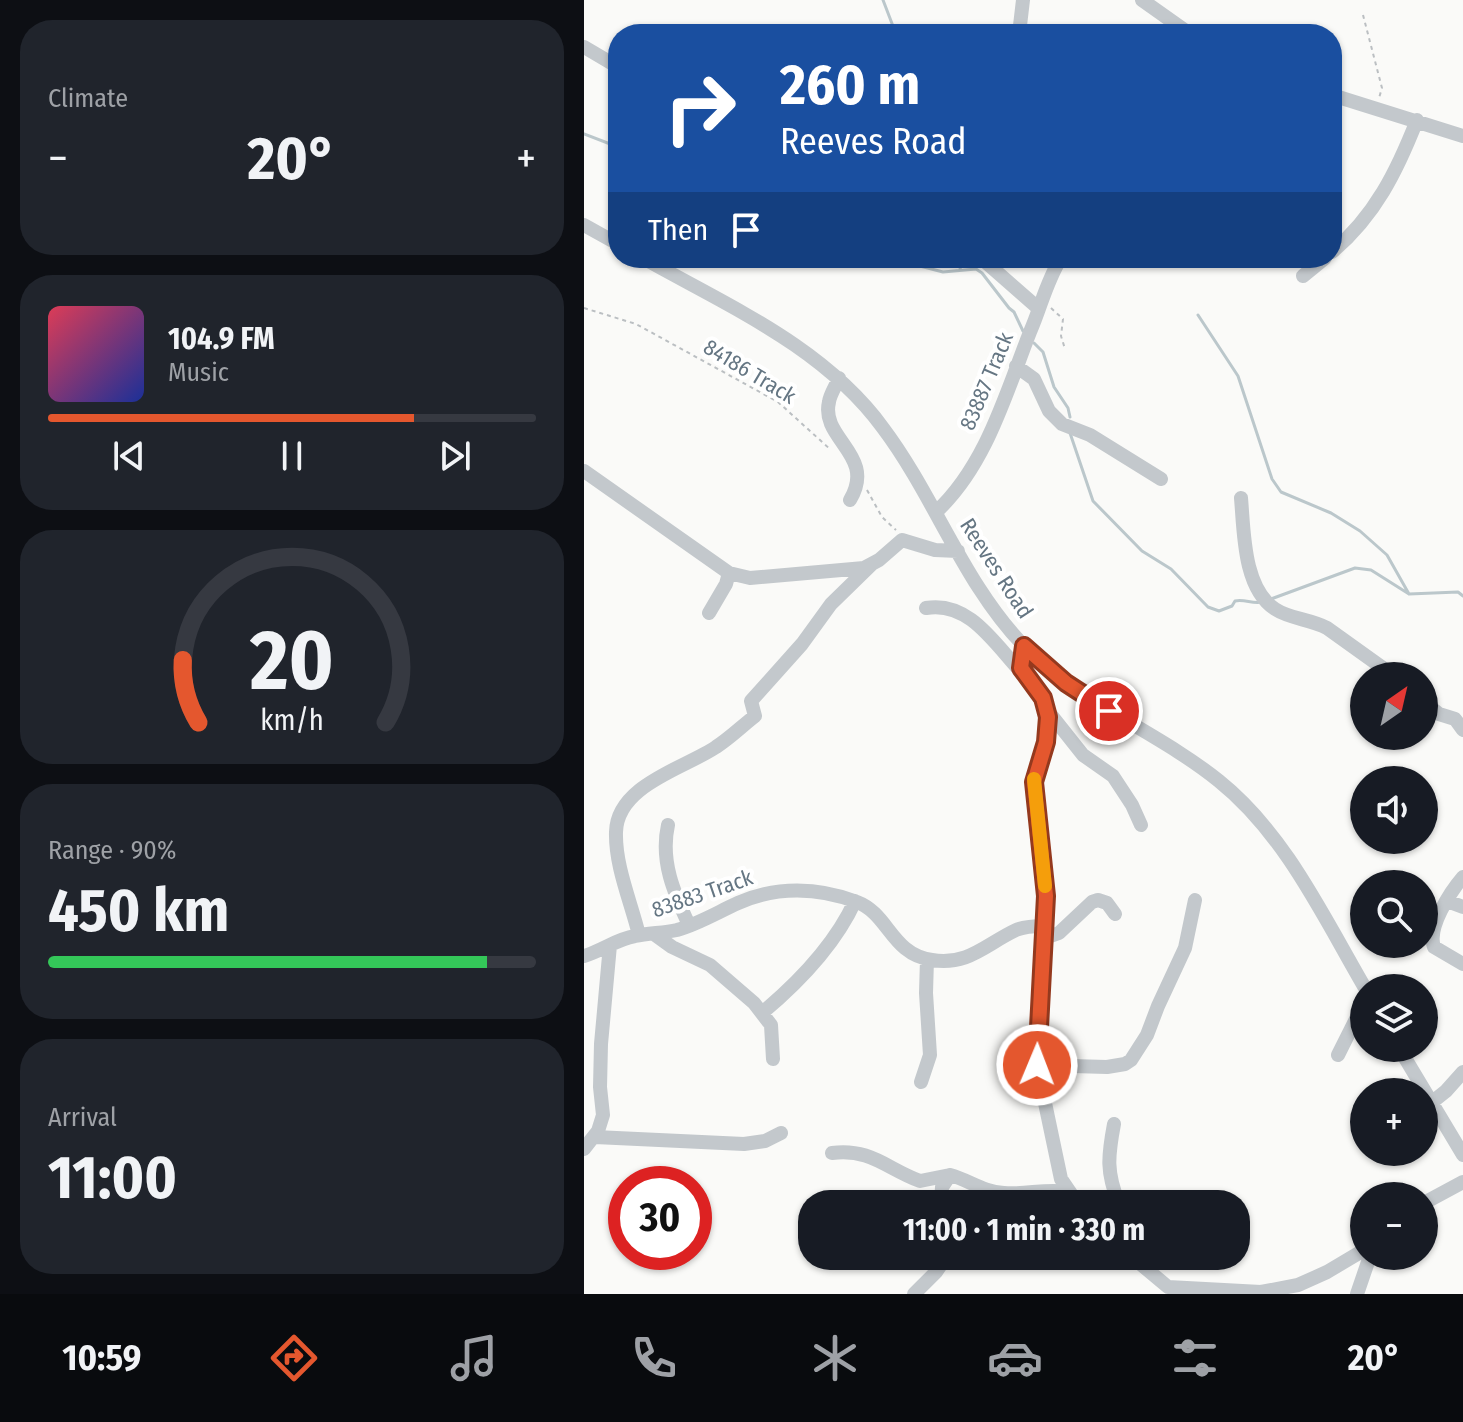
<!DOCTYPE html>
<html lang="en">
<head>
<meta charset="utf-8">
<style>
  :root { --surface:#171b24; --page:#20242c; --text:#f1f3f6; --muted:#9ea1a6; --line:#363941; --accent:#e4572e }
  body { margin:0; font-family:"Fira Sans Condensed",sans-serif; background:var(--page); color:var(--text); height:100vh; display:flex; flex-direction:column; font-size:30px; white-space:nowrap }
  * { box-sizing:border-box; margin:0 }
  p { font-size:26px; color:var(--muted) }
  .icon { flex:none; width:44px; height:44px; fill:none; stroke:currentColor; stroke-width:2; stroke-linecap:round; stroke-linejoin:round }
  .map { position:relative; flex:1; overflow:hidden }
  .details { display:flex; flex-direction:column; gap:20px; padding:20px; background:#0d0f14; width:584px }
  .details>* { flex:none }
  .guide { position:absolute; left:24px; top:24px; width:734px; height:244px; border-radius:32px; box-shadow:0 2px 6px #0004; background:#1a4fa0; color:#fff; overflow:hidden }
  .needle { width:52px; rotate:34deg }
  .buttons { position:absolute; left:766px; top:662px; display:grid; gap:16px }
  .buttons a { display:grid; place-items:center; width:88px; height:88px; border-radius:50%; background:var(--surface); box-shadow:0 2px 6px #0004; font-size:40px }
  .speed { position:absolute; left:24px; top:1166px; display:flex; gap:16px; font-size:40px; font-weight:700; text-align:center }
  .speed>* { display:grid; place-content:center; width:104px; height:104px; border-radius:50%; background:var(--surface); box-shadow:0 2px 6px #0004; line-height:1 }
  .speed .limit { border:12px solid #d22; background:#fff; color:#111 }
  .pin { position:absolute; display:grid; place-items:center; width:68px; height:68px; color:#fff; margin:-34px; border:4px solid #fff; border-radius:50%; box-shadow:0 2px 8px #0007 }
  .me { position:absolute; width:88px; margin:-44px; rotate:1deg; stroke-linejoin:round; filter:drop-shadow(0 0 6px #0008) }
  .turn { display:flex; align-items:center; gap:28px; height:168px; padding:0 40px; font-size:36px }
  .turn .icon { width:104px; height:104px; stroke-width:2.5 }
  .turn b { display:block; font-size:56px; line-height:68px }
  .then { display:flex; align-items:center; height:76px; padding:0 40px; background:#0003; gap:16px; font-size:30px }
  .big { font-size:60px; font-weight:700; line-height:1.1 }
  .details .tile { flex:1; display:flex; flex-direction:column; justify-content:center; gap:12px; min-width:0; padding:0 28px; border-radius:32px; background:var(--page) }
  .details .dial { align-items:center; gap:0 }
  .dial svg { height:208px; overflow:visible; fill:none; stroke:var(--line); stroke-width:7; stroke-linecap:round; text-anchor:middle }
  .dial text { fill:var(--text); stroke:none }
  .song { display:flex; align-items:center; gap:24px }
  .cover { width:96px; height:96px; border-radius:12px; background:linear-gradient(135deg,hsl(350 70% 55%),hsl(230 70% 35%)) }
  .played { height:8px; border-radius:4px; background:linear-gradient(90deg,var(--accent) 75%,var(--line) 75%) }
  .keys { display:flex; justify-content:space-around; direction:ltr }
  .heat { display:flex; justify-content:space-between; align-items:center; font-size:44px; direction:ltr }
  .charge { height:12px; border-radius:6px; background:linear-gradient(90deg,#34c759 90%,var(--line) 0) }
  .trip { position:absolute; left:214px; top:1190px; width:452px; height:80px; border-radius:32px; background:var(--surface); box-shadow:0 2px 6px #0004; font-weight:700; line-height:80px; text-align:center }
  .dock { display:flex; height:128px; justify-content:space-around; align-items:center; background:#090b0e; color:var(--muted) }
  .dock .icon { width:56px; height:56px }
  .dock .active { color:var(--accent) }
  .dock b { font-size:36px; color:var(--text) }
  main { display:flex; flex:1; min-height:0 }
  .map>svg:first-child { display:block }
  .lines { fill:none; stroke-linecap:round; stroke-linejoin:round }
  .stream { stroke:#bbc7cb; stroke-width:3 }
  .path { stroke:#bbbfc2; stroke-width:2; stroke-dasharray:4 4; stroke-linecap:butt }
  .minor { stroke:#c3c8cc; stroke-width:14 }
  .route-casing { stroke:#94391e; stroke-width:20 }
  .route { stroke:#e4572e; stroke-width:14 }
  .slow { stroke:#f59e0b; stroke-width:14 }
  .labels { text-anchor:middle; stroke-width:8; stroke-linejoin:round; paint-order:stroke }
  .street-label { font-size:22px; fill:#657683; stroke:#fff }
</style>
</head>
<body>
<main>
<section class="details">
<div class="tile"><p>Climate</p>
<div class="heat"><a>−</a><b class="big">20°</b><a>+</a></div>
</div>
<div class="tile">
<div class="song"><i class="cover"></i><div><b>104.9 FM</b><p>Music</p></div></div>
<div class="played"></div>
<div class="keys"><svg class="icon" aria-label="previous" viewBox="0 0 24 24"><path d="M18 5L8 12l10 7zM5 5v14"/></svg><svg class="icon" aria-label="pause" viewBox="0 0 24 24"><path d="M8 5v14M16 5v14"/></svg><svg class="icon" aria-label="next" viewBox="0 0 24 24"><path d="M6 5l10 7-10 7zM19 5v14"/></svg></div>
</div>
<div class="tile dial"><svg viewBox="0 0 100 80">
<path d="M14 69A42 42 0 1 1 86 69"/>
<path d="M14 69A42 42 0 0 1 8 45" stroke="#e4572e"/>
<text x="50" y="56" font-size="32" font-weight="700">20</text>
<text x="50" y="72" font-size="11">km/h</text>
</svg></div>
<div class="tile"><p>Range · 90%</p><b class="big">450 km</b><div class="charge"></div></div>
<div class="tile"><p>Arrival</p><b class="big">11:00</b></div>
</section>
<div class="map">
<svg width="879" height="1294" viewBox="0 0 879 1294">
  <rect width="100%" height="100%" fill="#fafaf8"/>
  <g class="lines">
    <path class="stream" d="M 299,0 L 312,34
      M 0,134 L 34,147
      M 305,258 L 359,272 L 392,269 L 398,273 L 425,308 L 430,312 L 439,331
      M 376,270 L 377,258
      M 614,315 L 654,376 L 688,479 L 697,492 L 747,513 L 776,531 L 803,555 L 825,594
      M 450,343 L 459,352 L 470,387 L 484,408 L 486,417
      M 486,433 L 509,501 L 558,551 L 587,569 L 624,607 L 635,611 L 648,606 L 651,601 C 661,599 668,604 678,602
      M 687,599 L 771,568 L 787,570 L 825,594 L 874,592 L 879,596"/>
    <path class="path" d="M 779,15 L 798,88 L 795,98
      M 0,308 L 52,324 L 194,402 L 247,450
      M 467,308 L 479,319 L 477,336 L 481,349
      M 283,490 L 298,517 L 312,530"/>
    <path class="minor" d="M 558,0 L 606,34
      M 435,34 L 439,0
      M 0,47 L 34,67
      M 748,95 L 879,136
      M 0,225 L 34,244
      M 748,252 C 791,216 813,171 833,120
      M 59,258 C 144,306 240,347 299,428 C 351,497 380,585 441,647 C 497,704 573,731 635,781 C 701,834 739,916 781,988
      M 397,258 L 454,308
      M 719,276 L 741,258
      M 432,366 L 450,379 L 465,411 L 478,424 L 506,435 L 577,479
      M 255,378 C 252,386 246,394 245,402 C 236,439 293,455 266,500
      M 0,471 L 145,573 L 166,578 L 280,568 L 295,560 L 318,540 L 351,550 L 374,551
      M 657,498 C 660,531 659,588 691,609 C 706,619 726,619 743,628 L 810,676
      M 352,512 C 402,466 422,393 446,332 C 457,307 462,282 477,258
      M 342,608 C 387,600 413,648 441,676
      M 125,613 L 142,584 L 145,573
      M 440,646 L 437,668 L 459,698 L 464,717 L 462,742 L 450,782 L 462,896 L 453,1065 L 477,1179 L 494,1204
      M 840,702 L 855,714 L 871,719 L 879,730
      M 464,711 L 499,755 L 529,776 L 548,805 L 557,825
      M 84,825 C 76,861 90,893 105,925
      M 879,877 C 866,892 843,928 850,947 L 879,964
      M 863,901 L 879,907
      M 70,934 L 88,947 L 126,965 L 170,1003 L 187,1025 L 189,1059
      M 55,935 C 47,902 31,866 32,832 C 33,785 101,768 132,747 C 146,738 158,726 171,716 L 167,701 L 218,644 L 247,604 L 288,564
      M 461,938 L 475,933 L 508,902 L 514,900 L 523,903 L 531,914
      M 0,956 C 17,951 33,939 51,936 C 64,933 79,933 93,930 C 114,924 134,912 154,903 C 192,886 234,887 273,902 C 305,914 307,954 348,960 C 384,966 402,944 432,930 C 441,926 452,926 461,926
      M 178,1013 C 215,982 251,945 271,901
      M 815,1048 L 879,1155
      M 754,1055 L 780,1003
      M 453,1065 L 523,1067 L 541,1064 L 547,1060 L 563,1035 L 574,1006 L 601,948 L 611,900
      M 337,1082 L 346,1055 L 342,993 L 343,959
      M 847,1103 L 862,1091 L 879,1072
      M 530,1124 C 524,1156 522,1172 535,1204
      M 11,1137 L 160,1144 L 181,1141 L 197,1133
      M 0,1149 L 14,1131 L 19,1115 L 16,1087 L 17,1044 L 26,945
      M 248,1153 C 287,1148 303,1169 336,1181 L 366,1175
      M 840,1203 L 879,1182
      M 357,1204 L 358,1187 L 366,1175 C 385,1180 399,1192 420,1193 C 442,1195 462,1188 484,1192
      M 547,1256 L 584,1287 L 677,1292 L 714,1285 L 743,1272 L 780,1250
      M 330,1294 L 352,1272 L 363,1256
      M 773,1294 L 786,1256"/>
  </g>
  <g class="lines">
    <defs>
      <path id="route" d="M 453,1065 L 462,896 L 450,782 L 462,742 L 464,717 L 459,698 L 437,668 L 440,646 L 482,683 L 525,711"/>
    </defs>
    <use href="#route" class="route-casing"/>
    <use href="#route" class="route"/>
    <path class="slow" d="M 450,779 L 461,886"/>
  </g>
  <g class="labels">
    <g class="street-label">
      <text transform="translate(166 371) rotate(31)" y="8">84186 Track</text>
      <text transform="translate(402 381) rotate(-67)" y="8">83887 Track</text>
      <text transform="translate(413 568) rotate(57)" y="8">Reeves Road</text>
      <text transform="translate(118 893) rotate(-19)" y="8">83883 Track</text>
    </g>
  </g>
</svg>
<div class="buttons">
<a><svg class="needle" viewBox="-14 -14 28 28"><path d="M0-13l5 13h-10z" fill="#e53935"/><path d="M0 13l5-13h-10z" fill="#9ea1a6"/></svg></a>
<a><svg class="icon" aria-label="sound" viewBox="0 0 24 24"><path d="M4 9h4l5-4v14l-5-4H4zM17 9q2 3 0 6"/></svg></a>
<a><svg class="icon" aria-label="search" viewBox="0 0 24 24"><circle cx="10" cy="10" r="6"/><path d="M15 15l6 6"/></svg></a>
<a><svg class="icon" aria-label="layers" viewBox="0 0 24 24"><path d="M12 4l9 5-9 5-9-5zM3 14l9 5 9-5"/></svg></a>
<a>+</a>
<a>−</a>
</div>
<div class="speed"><div class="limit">30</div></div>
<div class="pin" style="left:525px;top:711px;background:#d93025"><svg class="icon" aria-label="arrive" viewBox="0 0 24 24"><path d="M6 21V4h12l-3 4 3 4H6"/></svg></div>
<svg class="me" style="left:453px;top:1065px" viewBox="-20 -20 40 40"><circle r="17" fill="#e4572e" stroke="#fff" stroke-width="3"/><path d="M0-11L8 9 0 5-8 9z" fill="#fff"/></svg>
<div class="trip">11:00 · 1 min · 330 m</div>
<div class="guide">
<div class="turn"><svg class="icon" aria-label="right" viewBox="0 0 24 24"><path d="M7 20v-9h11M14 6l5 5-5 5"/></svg><div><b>260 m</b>Reeves Road</div></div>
<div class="then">Then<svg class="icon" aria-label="arrive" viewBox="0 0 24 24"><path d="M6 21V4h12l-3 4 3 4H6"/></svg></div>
</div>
</div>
</main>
<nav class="dock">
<b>10:59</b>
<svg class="icon active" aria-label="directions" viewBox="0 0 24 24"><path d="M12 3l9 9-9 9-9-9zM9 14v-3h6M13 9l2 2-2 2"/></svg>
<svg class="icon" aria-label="music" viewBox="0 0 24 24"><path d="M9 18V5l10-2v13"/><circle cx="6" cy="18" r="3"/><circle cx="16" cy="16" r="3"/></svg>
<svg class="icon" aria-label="phone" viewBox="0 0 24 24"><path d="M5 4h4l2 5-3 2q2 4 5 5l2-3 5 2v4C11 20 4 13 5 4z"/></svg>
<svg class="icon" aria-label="climate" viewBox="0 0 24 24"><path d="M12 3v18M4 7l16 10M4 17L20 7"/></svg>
<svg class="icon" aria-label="car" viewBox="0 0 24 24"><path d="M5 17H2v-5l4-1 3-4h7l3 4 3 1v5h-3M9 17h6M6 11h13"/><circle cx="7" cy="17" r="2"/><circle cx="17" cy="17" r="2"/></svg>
<svg class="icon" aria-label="filters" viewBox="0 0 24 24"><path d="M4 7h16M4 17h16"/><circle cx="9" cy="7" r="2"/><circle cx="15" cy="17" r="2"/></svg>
<b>20°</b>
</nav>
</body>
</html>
